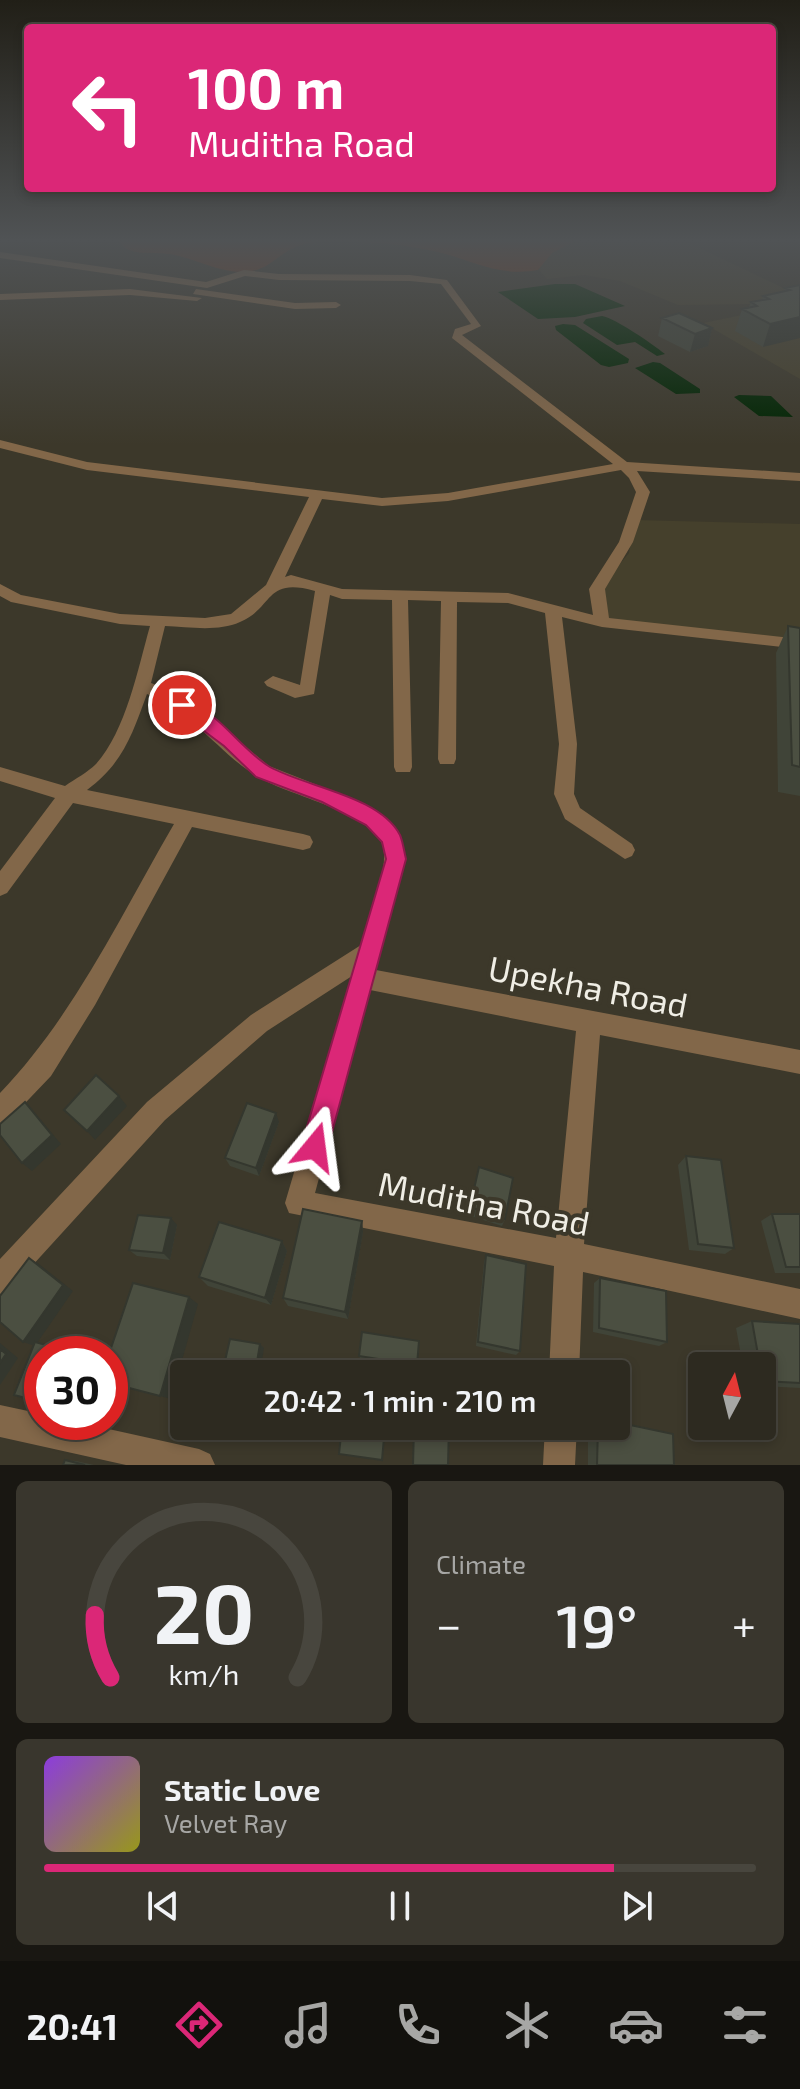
<!DOCTYPE html>
<html lang="en">
<head>
<meta charset="utf-8">
<style>
  :root { --surface:#2d2a20; --page:#39362d; --text:#f1f3f6; --muted:#a7a7a5; --line:#48463e; --accent:#db2777 }
  body { margin:0; font-family:"Exo 2",sans-serif; background:var(--page); color:var(--text); height:100vh; display:flex; flex-direction:column; font-size:30px; white-space:nowrap }
  * { box-sizing:border-box; margin:0 }
  p { font-size:26px; color:var(--muted) }
  .icon { flex:none; width:44px; height:44px; fill:none; stroke:currentColor; stroke-width:2; stroke-linecap:round; stroke-linejoin:round }
  .map { position:relative; height:1465px; overflow:hidden }
  .panel { display:flex; flex-direction:column; gap:16px; padding:16px; background:#191712; flex:1 }
  .panel>* { flex:none }
  .banner { position:absolute; left:24px; top:24px; width:752px; height:168px; border-radius:8px; box-shadow:0 4px 12px #0003,0 0 0 2px var(--line); background:#db2777; color:#fff; overflow:hidden }
  .needle { width:52px; rotate:7deg }
  .fabs { position:absolute; left:688px; top:1352px; display:grid; gap:16px }
  .fabs a { display:grid; place-items:center; width:88px; height:88px; border-radius:8px; background:var(--surface); box-shadow:0 4px 12px #0003,0 0 0 2px var(--line); font-size:40px }
  .speed { position:absolute; left:24px; top:1336px; display:flex; gap:16px; font-size:40px; font-weight:700; text-align:center }
  .speed>* { display:grid; place-content:center; width:104px; height:104px; border-radius:50%; background:var(--surface); box-shadow:0 4px 12px #0003,0 0 0 2px var(--line); line-height:1 }
  .speed .limit { border:12px solid #d22; background:#fff; color:#111 }
  .pin { position:absolute; display:grid; place-items:center; width:68px; height:68px; color:#fff; margin:-34px; border:4px solid #fff; border-radius:50%; box-shadow:0 2px 8px #0007 }
  .me { position:absolute; width:88px; margin:-44px; rotate:16deg; stroke-linejoin:round; filter:drop-shadow(0 0 6px #0008) }
  .turn { display:flex; align-items:center; gap:28px; height:168px; padding:0 32px; font-size:36px }
  .turn .icon { width:104px; height:104px; stroke-width:2.5 }
  .turn b { display:block; font-size:56px; line-height:68px }
  .big { font-size:60px; font-weight:600; line-height:1.1 }
  .panel .tile { flex:1; display:flex; flex-direction:column; justify-content:center; gap:12px; min-width:0; padding:0 28px; border-radius:12px; background:var(--page) }
  .panel .dial { align-items:center; gap:0 }
  .dial svg { height:208px; overflow:visible; fill:none; stroke:var(--line); stroke-width:7; stroke-linecap:round; text-anchor:middle }
  .dial text { fill:var(--text); stroke:none }
  .song { display:flex; align-items:center; gap:24px }
  .cover { width:96px; height:96px; border-radius:12px; background:linear-gradient(135deg,hsl(270 70% 55%),hsl(60 70% 35%)) }
  .played { height:8px; border-radius:4px; background:linear-gradient(90deg,var(--accent) 80%,var(--line) 80%) }
  .keys { display:flex; justify-content:space-around; direction:ltr }
  .heat { display:flex; justify-content:space-between; align-items:center; font-size:44px; direction:ltr }
  .panel .tiles { flex:1; display:grid; gap:16px; grid-template-columns:1fr 1fr }
  .tile:last-child { grid-column:span 2 }
  .trip { position:absolute; left:170px; top:1360px; width:460px; height:80px; border-radius:8px; background:var(--surface); box-shadow:0 4px 12px #0003,0 0 0 2px var(--line); font-weight:600; line-height:80px; text-align:center }
  .menu { display:flex; height:128px; justify-content:space-around; align-items:center; background:#12110d; color:var(--muted) }
  .menu .icon { width:56px; height:56px }
  .menu .current { color:var(--accent) }
  .menu b { font-size:36px; color:var(--text) }
  .map>svg:first-child { display:block }
  .built { fill:#45402c }
  .green { fill:#72351a }
  .water { fill:#012502 }
  .lines { fill:none; stroke-linecap:round; stroke-linejoin:round }
  .minor { fill:#826749; fill-rule:evenodd }
  .wall { fill:#404438 }
  .shaded-wall { fill:#34372e }
  .building { fill:#4b4f41; stroke:#34372e; stroke-width:2 }
  .route { fill:#db2777; stroke:#8e194d; stroke-width:2 }
  .labels { text-anchor:middle; stroke-width:8; stroke-linejoin:round; paint-order:stroke }
  .near-street-label { font-size:34px; fill:#f0eee5; stroke:#3c382a }
</style>
</head>
<body>
<div class="map">
<svg width="800" height="1465" viewBox="0 0 800 1465">
  <rect width="100%" height="100%" fill="#3c382a"/>
  <path class="built" d="M 573,240 L 683,240 L 796,294 L 758,304 L 678,305 L 620,281 L 584,275 L 547,279 L 528,257 Z
    M 800,303 L 800,379 L 703,323 Z
    M 635,520 L 800,524 L 800,644 L 609,622 L 604,583 L 629,553 Z"/>
  <path class="green" d="M 119,240 L 577,240 L 552,253 L 538,270 C 498,277 475,261 438,252 C 400,243 357,240 317,242 C 283,244 276,267 252,271 C 223,276 197,258 169,254 C 157,252 138,255 127,249 C 124,247 121,243 119,240 Z"/>
  <path class="water" d="M 555,284 L 575,284 L 625,306 L 575,317 L 538,319 L 498,292 Z
    M 602,316 C 617,319 652,344 665,354 L 657,356 L 635,342 L 617,345 L 583,323 L 586,319 Z
    M 563,324 L 575,325 L 629,359 L 628,363 L 609,367 L 601,365 L 556,330 L 555,326 Z
    M 653,362 L 660,363 L 700,389 L 700,393 L 676,394 L 635,368 Z
    M 739,395 L 771,396 L 793,417 L 759,416 L 734,397 Z"/>
  <g class="lines">
    <path class="minor" d="M 0,252 L 206,282 L 244,270 L 279,274 L 410,275 L 447,280 L 481,326 L 462,335 L 627,462 L 800,473 L 800,481 L 637,471 L 650,492 L 633,542 L 605,589 L 609,618 L 800,639 L 800,649 L 602,627 L 562,617 L 577,744 L 574,794 L 580,808 L 632,844 L 635,850 L 632,856 L 625,859 L 565,819 L 554,794 L 559,744 L 545,613 L 508,603 L 457,602 L 456,759 L 454,764 L 440,764 L 438,759 L 441,601 L 408,600 L 412,767 L 410,772 L 396,772 L 394,767 L 392,600 L 342,599 L 330,595 L 314,694 L 295,698 L 267,686 L 264,682 L 273,676 L 300,685 L 315,591 C 264,577 275,607 240,622 C 218,632 189,627 165,626 L 151,683 L 173,691 L 203,711 L 269,766 L 335,792 L 380,814 L 398,832 L 406,859 L 376,970 L 800,1050 L 800,1074 L 600,1035 L 584,1244 L 800,1289 L 800,1319 L 583,1272 L 579,1374 L 549,1374 L 554,1266 L 289,1213 L 285,1203 L 352,976 L 267,1031 L 165,1120 L 10,1290 L 0,1294 L 0,1259 L 147,1102 L 251,1015 L 361,945 C 368,921 391,866 382,844 C 368,810 284,795 255,775 C 217,751 191,710 147,694 C 132,735 123,763 87,790 L 303,834 L 310,836 L 313,842 L 310,848 L 303,850 L 192,827 L 95,1005 L 51,1076 L 9,1120 L 0,1124 L 0,1093 C 74,1016 121,915 174,824 L 73,803 L 7,893 L 0,896 L 0,871 L 55,798 L 0,781 L 0,767 L 65,786 C 75,779 88,772 96,764 C 126,731 138,668 150,626 L 120,624 L 11,602 L 0,596 L 0,584 L 21,595 L 120,614 L 205,618 L 231,614 L 266,585 L 309,497 L 87,470 L 0,448 L 0,440 L 87,462 L 382,498 L 448,493 L 613,464 L 452,338 L 455,329 L 471,324 L 441,284 L 410,281 L 279,280 L 245,276 L 207,288 L 0,258 ZM 621,470 L 629,478 L 636,492 L 619,542 L 589,589 L 593,615 L 508,593 L 342,589 L 291,575 L 285,577 L 322,499 L 382,506 L 448,501 ZM 370,990 L 576,1031 L 556,1238 L 315,1193 Z
      M 130,289 L 202,298 L 197,301 L 130,295 L 0,300 L 0,294 Z
      M 196,289 L 295,303 L 336,302 L 341,305 L 336,308 L 295,309 L 193,294 Z
      M 0,1405 L 42,1414 L 42,1422 L 77,1422 L 199,1449 L 210,1454 L 215,1465 L 126,1465 L 0,1437 Z
      M 545,1426 L 577,1426 L 575,1465 L 543,1465 Z"/>
  </g>
  <path class="wall" d="M 800,285 L 763,347 L 735,331 L 742,309 L 749,307 L 751,302 L 762,300 L 763,296 L 784,292 L 785,288 Z
    M 662,318 L 712,328 L 708,346 L 690,352 L 658,336 Z
    M 788,626 L 800,628 L 800,796 L 778,792 L 776,653 Z
    M 279,1122 L 259,1176 L 230,1166 L 225,1158 Z
    M 686,1156 L 734,1248 L 725,1254 L 689,1250 L 678,1165 Z
    M 479,1167 L 505,1219 L 502,1226 L 468,1215 Z
    M 772,1214 L 800,1214 L 800,1273 L 775,1273 L 761,1221 Z
    M 362,1221 L 363,1232 L 348,1319 L 288,1306 L 283,1298 Z
    M 177,1225 L 170,1260 L 137,1256 L 129,1250 Z
    M 282,1241 L 287,1251 L 271,1305 L 208,1286 L 199,1277 Z
    M 486,1255 L 520,1351 L 516,1355 L 476,1346 L 484,1262 Z
    M 600,1278 L 667,1342 L 659,1346 L 593,1332 L 594,1283 Z
    M 752,1321 L 800,1324 L 800,1388 L 762,1386 L 762,1366 L 743,1366 L 736,1328 Z
    M 419,1341 L 416,1368 L 361,1360 L 359,1356 Z
    M 588,1426 L 616,1426 L 674,1465 L 588,1465 Z
    M 65,1460 L 76,1461 L 94,1465 L 63,1465 Z"/>
  <path class="shaded-wall" d="M 800,317 L 800,338 L 763,347 L 770,324 Z
    M 712,328 L 708,346 L 690,352 L 695,334 Z
    M 119,1096 L 127,1106 L 95,1140 L 87,1131 Z
    M 25,1102 L 61,1144 L 32,1171 L 22,1163 Z
    M 276,1113 L 279,1122 L 259,1176 L 256,1168 Z
    M 171,1218 L 177,1225 L 170,1260 L 163,1253 Z
    M 362,1221 L 363,1232 L 348,1319 L 345,1312 Z
    M 282,1241 L 287,1251 L 271,1305 L 265,1298 Z
    M 29,1258 L 39,1264 L 73,1291 L 35,1346 L 23,1342 Z
    M 189,1297 L 198,1304 L 171,1399 L 160,1396 Z
    M 0,1343 L 18,1358 L 0,1385 Z
    M 260,1344 L 264,1348 L 260,1374 L 255,1374 Z
    M 61,1349 L 71,1353 L 71,1354 L 59,1354 Z"/>
  <path class="building" d="M 800,285 L 800,317 L 770,324 L 742,309 L 757,306 L 751,302 L 769,299 L 763,296 L 790,290 L 785,288 Z
    M 679,313 L 712,328 L 695,334 L 662,318 Z
    M 788,626 L 800,628 L 800,767 L 792,765 Z
    M 96,1075 L 119,1096 L 87,1131 L 64,1110 Z
    M 25,1102 L 52,1135 L 22,1163 L 0,1135 L 0,1124 Z
    M 247,1103 L 276,1113 L 256,1168 L 225,1158 Z
    M 686,1156 L 721,1160 L 734,1248 L 698,1244 Z
    M 479,1167 L 513,1178 L 505,1219 L 470,1207 Z
    M 303,1209 L 362,1221 L 345,1312 L 283,1298 Z
    M 772,1214 L 800,1214 L 800,1267 L 786,1267 Z
    M 138,1215 L 171,1218 L 163,1253 L 129,1250 Z
    M 219,1222 L 282,1241 L 265,1298 L 199,1277 Z
    M 486,1255 L 526,1264 L 520,1351 L 478,1342 Z
    M 29,1258 L 63,1285 L 23,1342 L 0,1322 L 0,1296 Z
    M 600,1278 L 666,1291 L 667,1342 L 599,1328 Z
    M 133,1283 L 189,1297 L 160,1396 L 110,1383 L 110,1354 L 109,1354 Z
    M 752,1321 L 800,1324 L 800,1383 L 763,1381 L 762,1366 L 760,1366 Z
    M 362,1332 L 419,1341 L 417,1365 L 359,1356 Z
    M 230,1339 L 260,1344 L 255,1374 L 222,1374 Z
    M 35,1342 L 61,1349 L 59,1354 L 42,1354 L 42,1398 L 41,1402 L 14,1395 Z
    M 0,1349 L 6,1354 L 0,1363 Z
    M 616,1422 L 673,1434 L 674,1465 L 597,1465 L 598,1426 L 616,1426 Z
    M 342,1426 L 385,1426 L 382,1460 L 339,1454 Z
    M 414,1426 L 449,1426 L 448,1465 L 413,1465 Z
    M 65,1460 L 85,1465 L 63,1465 Z"/>
  <linearGradient id="sky" x2="0" y2="1"><stop stop-color="#211f17"/><stop offset="0.54" stop-color="#505355"/><stop offset="1" stop-color="#505355" stop-opacity="0"/></linearGradient>
  <rect width="800" height="445" fill="url(#sky)"/>
  <path class="route" d="M 182,699 C 218,710 240,749 270,767 C 306,787 380,796 400,835 C 403,842 404,851 406,859 L 328,1147 L 324,1156 L 315,1160 L 305,1156 L 301,1147 L 386,859 L 382,842 L 366,825 L 322,802 L 256,777 L 224,746 L 176,710 L 174,705 Z"/>
  <g class="labels">
    <g class="near-street-label">
      <text transform="translate(588 987) rotate(11)" y="12">Upekha Road</text>
      <text transform="translate(484 1204) rotate(11)" y="12">Muditha Road</text>
    </g>
  </g>
</svg>
<div class="fabs">
<a><svg class="needle" viewBox="-14 -14 28 28"><path d="M0-13l5 13h-10z" fill="#e53935"/><path d="M0 13l5-13h-10z" fill="#a7a7a5"/></svg></a>
</div>
<div class="speed"><div class="limit">30</div></div>
<div class="pin" style="left:182px;top:705px;background:#d93025"><svg class="icon" aria-label="arrive" viewBox="0 0 24 24"><path d="M6 21V4h12l-3 4 3 4H6"/></svg></div>
<svg class="me" style="left:315px;top:1147px" viewBox="-20 -20 40 40"><path d="M0-17L14 15 0 8-14 15z" fill="#db2777" stroke="#fff" stroke-width="4"/></svg>
<div class="trip">20:42 · 1 min · 210 m</div>
<div class="banner">
<div class="turn"><svg class="icon" aria-label="left" viewBox="0 0 24 24"><path d="M17 20v-9H6M10 6l-5 5 5 5"/></svg><div><b>100 m</b>Muditha Road</div></div>
</div>
</div>
<section class="panel">
<div class="tiles">
<div class="tile dial"><svg viewBox="0 0 100 80">
<path d="M14 69A42 42 0 1 1 86 69"/>
<path d="M14 69A42 42 0 0 1 8 45" stroke="#db2777"/>
<text x="50" y="56" font-size="32" font-weight="700">20</text>
<text x="50" y="72" font-size="11">km/h</text>
</svg></div>
<div class="tile"><p>Climate</p>
<div class="heat"><a>−</a><b class="big">19°</b><a>+</a></div>
</div>
<div class="tile">
<div class="song"><i class="cover"></i><div><b>Static Love</b><p>Velvet Ray</p></div></div>
<div class="played"></div>
<div class="keys"><svg class="icon" aria-label="previous" viewBox="0 0 24 24"><path d="M18 5L8 12l10 7zM5 5v14"/></svg><svg class="icon" aria-label="pause" viewBox="0 0 24 24"><path d="M8 5v14M16 5v14"/></svg><svg class="icon" aria-label="next" viewBox="0 0 24 24"><path d="M6 5l10 7-10 7zM19 5v14"/></svg></div>
</div>
</div>
</section>
<nav class="menu">
<b>20:41</b>
<svg class="icon current" aria-label="directions" viewBox="0 0 24 24"><path d="M12 3l9 9-9 9-9-9zM9 14v-3h6M13 9l2 2-2 2"/></svg>
<svg class="icon" aria-label="music" viewBox="0 0 24 24"><path d="M9 18V5l10-2v13"/><circle cx="6" cy="18" r="3"/><circle cx="16" cy="16" r="3"/></svg>
<svg class="icon" aria-label="phone" viewBox="0 0 24 24"><path d="M5 4h4l2 5-3 2q2 4 5 5l2-3 5 2v4C11 20 4 13 5 4z"/></svg>
<svg class="icon" aria-label="climate" viewBox="0 0 24 24"><path d="M12 3v18M4 7l16 10M4 17L20 7"/></svg>
<svg class="icon" aria-label="car" viewBox="0 0 24 24"><path d="M5 17H2v-5l4-1 3-4h7l3 4 3 1v5h-3M9 17h6M6 11h13"/><circle cx="7" cy="17" r="2"/><circle cx="17" cy="17" r="2"/></svg>
<svg class="icon" aria-label="filters" viewBox="0 0 24 24"><path d="M4 7h16M4 17h16"/><circle cx="9" cy="7" r="2"/><circle cx="15" cy="17" r="2"/></svg>
</nav>
</body>
</html>
